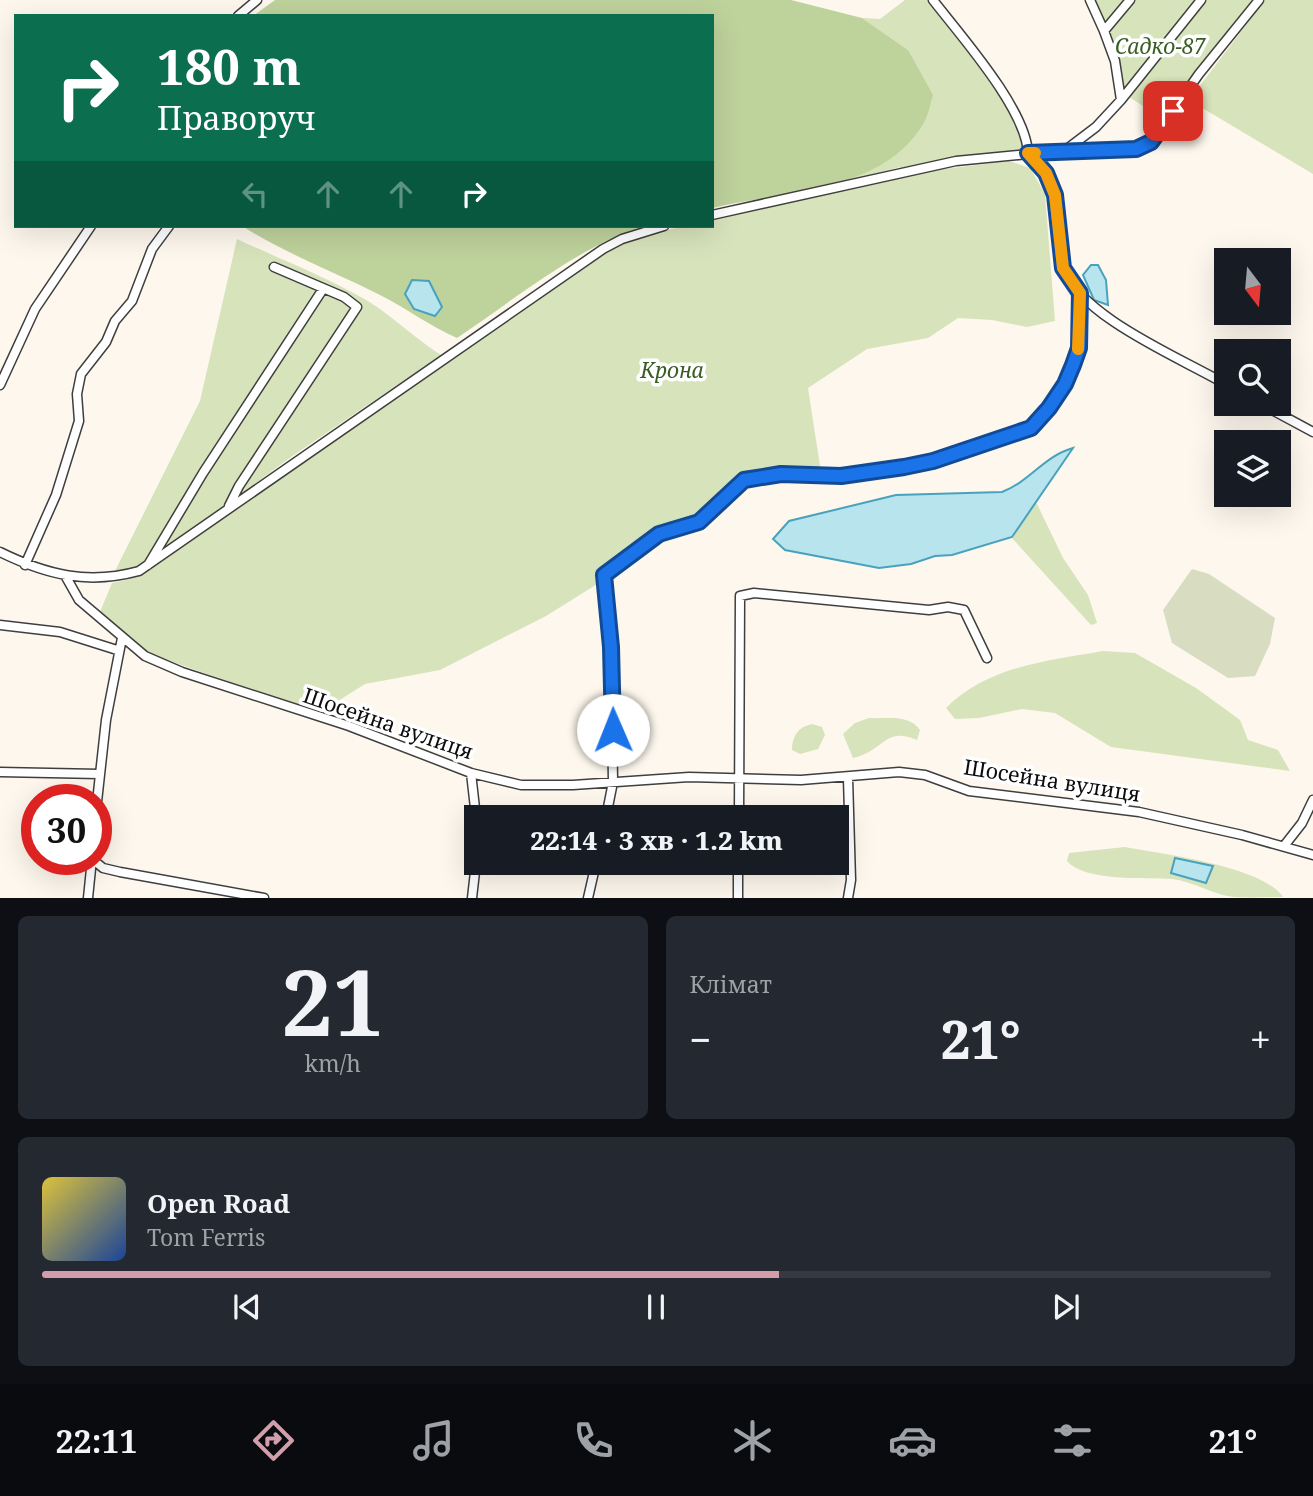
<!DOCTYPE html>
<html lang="uk">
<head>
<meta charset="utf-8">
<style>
  :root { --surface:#171b24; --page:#242831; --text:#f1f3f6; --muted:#9ea1a6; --line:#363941; --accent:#d29eab }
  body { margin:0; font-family:"Noto Serif",serif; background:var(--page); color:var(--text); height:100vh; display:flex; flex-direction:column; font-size:26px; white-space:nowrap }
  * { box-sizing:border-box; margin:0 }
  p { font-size:23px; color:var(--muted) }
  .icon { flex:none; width:38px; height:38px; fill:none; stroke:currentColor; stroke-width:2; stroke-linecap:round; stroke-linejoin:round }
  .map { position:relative; height:898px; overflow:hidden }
  .panel { display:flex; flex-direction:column; gap:18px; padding:18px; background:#0d0f14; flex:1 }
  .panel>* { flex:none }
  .banner { position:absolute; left:14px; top:14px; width:700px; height:214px; border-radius:0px; box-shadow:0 7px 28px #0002; background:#0b6e4f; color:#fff; overflow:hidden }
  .needle { width:46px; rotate:164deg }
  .fabs { position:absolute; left:1214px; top:248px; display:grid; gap:14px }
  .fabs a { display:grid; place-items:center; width:77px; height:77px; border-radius:0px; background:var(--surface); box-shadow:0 7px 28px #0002; font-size:35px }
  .speed { position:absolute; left:21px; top:784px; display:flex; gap:14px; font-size:35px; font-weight:700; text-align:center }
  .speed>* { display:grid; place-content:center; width:91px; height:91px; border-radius:50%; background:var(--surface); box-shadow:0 7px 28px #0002; line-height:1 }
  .speed .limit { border:10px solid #d22; background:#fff; color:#111 }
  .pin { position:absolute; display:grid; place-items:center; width:60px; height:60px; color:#fff; margin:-30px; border-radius:14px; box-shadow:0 4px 10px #0006 }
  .me { position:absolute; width:77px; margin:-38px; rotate:359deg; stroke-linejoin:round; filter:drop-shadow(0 0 5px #0008) }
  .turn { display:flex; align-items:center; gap:24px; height:147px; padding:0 28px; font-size:32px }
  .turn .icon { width:91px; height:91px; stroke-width:2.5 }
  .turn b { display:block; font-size:49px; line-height:60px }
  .lanes { display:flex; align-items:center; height:66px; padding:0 28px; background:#0003; justify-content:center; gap:35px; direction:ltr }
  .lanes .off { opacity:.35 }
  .big { font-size:52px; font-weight:800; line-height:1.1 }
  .panel .tile { flex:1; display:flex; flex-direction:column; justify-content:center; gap:10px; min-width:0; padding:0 24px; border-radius:10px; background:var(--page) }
  .panel .dial { align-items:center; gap:0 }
  .dial b { font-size:91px; line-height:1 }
  .song { display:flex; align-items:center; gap:21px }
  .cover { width:84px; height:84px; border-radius:10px; background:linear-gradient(135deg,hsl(50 70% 55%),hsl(220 70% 35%)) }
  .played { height:7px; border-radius:4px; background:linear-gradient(90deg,var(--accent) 60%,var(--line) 60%) }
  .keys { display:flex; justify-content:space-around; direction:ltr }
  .heat { display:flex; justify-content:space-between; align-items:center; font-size:38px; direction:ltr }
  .panel .tiles { flex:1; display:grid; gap:18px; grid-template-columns:1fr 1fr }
  .tile:last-child { grid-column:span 2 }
  .trip { position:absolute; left:464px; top:805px; width:385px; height:70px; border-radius:0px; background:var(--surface); box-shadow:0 7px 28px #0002; font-weight:800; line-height:70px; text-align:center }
  .menu { display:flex; height:112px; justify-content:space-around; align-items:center; background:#090b0e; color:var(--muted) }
  .menu .icon { width:49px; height:49px }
  .menu .active { color:var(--accent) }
  .menu b { font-size:32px; color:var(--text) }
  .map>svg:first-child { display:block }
  .green { fill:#d7e3bb }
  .forest { fill:#bed29c }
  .cemetery { fill:#d8dcc1 }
  .water { fill:#b8e4ee; stroke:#48a2bd; stroke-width:2 }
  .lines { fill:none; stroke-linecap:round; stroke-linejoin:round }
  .minor-casing { stroke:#3f3f3f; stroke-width:11 }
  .minor { stroke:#fff; stroke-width:8 }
  .route-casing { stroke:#114b97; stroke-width:18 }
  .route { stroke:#1a73e8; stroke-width:12 }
  .slow { stroke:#f59e0b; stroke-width:12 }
  .labels { text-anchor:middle; stroke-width:7; stroke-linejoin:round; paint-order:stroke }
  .park-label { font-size:21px; font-style:italic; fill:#3a5c25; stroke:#fff }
  .street-label { font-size:21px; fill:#0c0c0c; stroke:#fff }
</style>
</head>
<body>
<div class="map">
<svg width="1313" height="898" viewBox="0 0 1313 898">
  <rect width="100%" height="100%" fill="#fdf7ed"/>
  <path class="green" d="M 905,0 L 937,0 L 995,76 L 1030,137 L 1025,151 L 899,171 L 900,167 L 844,183 L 908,50 L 862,18 L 880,19 Z
    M 1092,0 L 1253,0 L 1163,119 L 1126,95 L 1109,38 Z
    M 1265,0 L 1313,0 L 1313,174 L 1189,100 Z
    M 1009,161 L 1030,168 L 1045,194 L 1055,321 L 1027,327 L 992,320 L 958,318 L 928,338 L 867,349 L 808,388 L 822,479 L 777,478 L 746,485 L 702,509 L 650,551 L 546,616 L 440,670 L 365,684 L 319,713 L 150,654 L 127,640 L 100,612 L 112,583 L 131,579 L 163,561 L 302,461 L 616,246 C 648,231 678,226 712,226 L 712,219 L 928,171 Z
    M 237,239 C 277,258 320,274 359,296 C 389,312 411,336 441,355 L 291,457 L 140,568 L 114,573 L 200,401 Z
    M 1036,502 L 1063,558 L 1088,595 L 1097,623 L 1091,625 L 1012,538 Z
    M 1103,651 L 1135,653 L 1196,688 L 1240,720 L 1248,740 L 1278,750 L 1290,771 L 1111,747 L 1055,713 L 1022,709 L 979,718 L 955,719 L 946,708 C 988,666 1047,661 1103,651 Z
    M 869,718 C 887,719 909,714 920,730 L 917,740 C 884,726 885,751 853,758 L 843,734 L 855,723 Z
    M 812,724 L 822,727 L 825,735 L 818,749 L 800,754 L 792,750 C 792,736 798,727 812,724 Z
    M 1125,847 C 1162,854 1262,866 1283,897 C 1267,897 1250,898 1234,897 C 1213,895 1193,881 1172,879 C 1146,877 1085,882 1067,861 L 1069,853 Z"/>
  <path class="forest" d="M 275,0 L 791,0 L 862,18 L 908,50 L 933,95 C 930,105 928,117 922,126 C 879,193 783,191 712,208 L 712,16 L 253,16 Z
    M 242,226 L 646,226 C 584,242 511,302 457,338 C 430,326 407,309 382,296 C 335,272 286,254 242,226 Z"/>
  <path class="cemetery" d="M 1192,569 L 1209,574 L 1275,618 L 1270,644 L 1255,676 L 1228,678 L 1172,643 L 1163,610 Z"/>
  <path class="water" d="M 1091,265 L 1098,265 L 1106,280 L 1108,305 L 1094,300 L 1083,275 Z
    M 412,280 L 429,281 L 442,307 L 435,316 L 414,309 L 405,294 Z
    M 1073,448 L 1012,537 L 952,555 L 935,556 L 911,564 L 879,568 L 785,550 L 773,539 L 789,521 L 896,495 L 1002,492 C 1029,482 1044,456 1073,448 Z
    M 1175,858 L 1213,866 L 1206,883 L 1171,873 Z"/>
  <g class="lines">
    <defs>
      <path id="minor" d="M 933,0 C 960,35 1027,110 1028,154
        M 1090,0 L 1104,31
        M 238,16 L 257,0
        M 1121,100 L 1201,0
        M 1063,152 L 1096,127 L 1121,100 L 1115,61 L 1104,31 L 1130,0
        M 1028,154 C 1047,170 1057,194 1059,220 C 1061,235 1057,252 1063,268 C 1082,318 1181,358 1227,385
        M 712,215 L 956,161 L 1028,154 L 1136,149 L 1151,142 L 1199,74 L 1259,0
        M 0,385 L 35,309 L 91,226
        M 1261,404 L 1313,432
        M 229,506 L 239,486 L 357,307 L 344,297 L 274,267
        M 0,552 C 47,575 88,585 139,571 L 603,249 L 622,239 L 664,226
        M 25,565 L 56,495 L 79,421 L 77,394 L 81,374 L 106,342 L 115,321 L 132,301 L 152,249 L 169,226
        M 148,565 L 203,473 L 323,289
        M 66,577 L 79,600 L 145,656 L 182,672 L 349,726 L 471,773 L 521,785 L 573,785 L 689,777 L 801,780 L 899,772 L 925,775 L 969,791 L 1139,812 L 1242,835 L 1313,855
        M 0,625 L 60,632 L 117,650
        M 0,772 L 99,774
        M 471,773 L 476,817
        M 848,778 L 851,880 L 848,898
        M 96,811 L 106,720 L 122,638
        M 606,817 L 613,782 L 611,647 L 604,575 L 658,534 L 699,522 L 744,480 L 781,474 L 841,476 L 904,467 L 933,461 L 1031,428 L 1049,408 L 1065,384 L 1073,365 L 1079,348 L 1080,293
        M 739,817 L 740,596 L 754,593 L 929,610 L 948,607 L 964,610 L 987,658
        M 1284,846 L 1302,823 L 1313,800
        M 92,859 L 103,868 L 120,872 L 264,898
        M 88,898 L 92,859
        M 472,898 L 476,863
        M 588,898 L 596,863
        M 738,898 L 738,863"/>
    </defs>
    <use href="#minor" class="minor-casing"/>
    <use href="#minor" class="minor"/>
  </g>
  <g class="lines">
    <defs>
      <path id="route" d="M 613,730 L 611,647 L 604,575 L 659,534 L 699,522 L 744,480 L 781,474 L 841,476 L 904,467 L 933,461 L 1031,428 L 1049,408 L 1065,384 L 1073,365 L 1079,348 L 1080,293 L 1063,268 L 1055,195 L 1046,173 L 1028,153 L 1136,149 L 1151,142 L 1173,111"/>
    </defs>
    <use href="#route" class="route-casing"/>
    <use href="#route" class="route"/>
    <path class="slow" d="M 1035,153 L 1028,153 L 1046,173 L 1055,195 L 1063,268 L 1080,293 L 1078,349"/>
  </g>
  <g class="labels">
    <g class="park-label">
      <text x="1160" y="54">Садко-87</text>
      <text x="672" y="378">Крона</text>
    </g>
    <g class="street-label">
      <text transform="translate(388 724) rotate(19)" y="7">Шосейна вулиця</text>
      <text transform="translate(1052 781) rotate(9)" y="7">Шосейна вулиця</text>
    </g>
  </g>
</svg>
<div class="fabs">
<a><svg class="needle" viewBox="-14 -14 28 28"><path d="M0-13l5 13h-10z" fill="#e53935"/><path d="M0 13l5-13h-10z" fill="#9ea1a6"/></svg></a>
<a><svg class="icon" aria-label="search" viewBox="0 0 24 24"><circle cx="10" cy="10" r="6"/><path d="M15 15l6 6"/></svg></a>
<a><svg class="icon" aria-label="layers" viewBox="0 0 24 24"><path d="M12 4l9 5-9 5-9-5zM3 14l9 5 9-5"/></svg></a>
</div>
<div class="speed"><div class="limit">30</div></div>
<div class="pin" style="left:1173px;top:111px;background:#d93025"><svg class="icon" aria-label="arrive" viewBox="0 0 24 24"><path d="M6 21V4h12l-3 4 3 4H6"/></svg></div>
<svg class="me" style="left:613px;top:730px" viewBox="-20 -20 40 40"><circle r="19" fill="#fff"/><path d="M0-13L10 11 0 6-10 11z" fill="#1a73e8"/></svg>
<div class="trip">22:14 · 3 хв · 1.2 km</div>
<div class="banner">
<div class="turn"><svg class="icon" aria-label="right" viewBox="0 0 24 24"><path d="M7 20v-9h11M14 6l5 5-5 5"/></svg><div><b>180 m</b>Праворуч</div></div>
<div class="lanes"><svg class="icon off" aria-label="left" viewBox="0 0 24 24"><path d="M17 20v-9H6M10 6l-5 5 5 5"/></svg><svg class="icon off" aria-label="ahead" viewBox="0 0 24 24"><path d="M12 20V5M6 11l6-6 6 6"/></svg><svg class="icon off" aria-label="ahead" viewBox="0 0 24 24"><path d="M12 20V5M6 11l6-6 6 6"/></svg><svg class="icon" aria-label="right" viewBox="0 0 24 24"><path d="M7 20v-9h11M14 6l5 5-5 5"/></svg></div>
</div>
</div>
<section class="panel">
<div class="tiles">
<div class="tile dial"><b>21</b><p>km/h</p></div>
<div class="tile"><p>Клімат</p>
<div class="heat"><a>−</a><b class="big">21°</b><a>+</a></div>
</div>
<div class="tile">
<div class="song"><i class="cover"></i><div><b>Open Road</b><p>Tom Ferris</p></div></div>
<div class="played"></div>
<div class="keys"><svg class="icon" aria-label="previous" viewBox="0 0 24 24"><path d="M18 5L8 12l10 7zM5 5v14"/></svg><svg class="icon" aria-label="pause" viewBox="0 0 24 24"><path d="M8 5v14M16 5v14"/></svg><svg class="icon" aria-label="next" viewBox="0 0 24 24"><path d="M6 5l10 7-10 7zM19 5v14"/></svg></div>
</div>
</div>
</section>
<nav class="menu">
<b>22:11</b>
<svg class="icon active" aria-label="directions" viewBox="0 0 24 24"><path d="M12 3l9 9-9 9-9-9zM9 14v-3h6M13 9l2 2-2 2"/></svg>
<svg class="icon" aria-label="music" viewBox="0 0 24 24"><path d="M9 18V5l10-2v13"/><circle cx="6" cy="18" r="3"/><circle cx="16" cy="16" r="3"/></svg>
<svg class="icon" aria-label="phone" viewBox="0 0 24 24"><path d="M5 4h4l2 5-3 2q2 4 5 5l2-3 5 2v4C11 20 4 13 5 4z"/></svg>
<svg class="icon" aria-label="climate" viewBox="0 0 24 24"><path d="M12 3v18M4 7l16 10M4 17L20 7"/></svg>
<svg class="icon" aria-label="car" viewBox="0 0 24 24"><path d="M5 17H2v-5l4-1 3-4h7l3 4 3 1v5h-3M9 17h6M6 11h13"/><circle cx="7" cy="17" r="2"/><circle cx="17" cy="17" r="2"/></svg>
<svg class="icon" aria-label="filters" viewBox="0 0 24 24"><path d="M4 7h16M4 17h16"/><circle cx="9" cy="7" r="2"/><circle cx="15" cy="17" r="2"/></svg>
<b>21°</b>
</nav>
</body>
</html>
